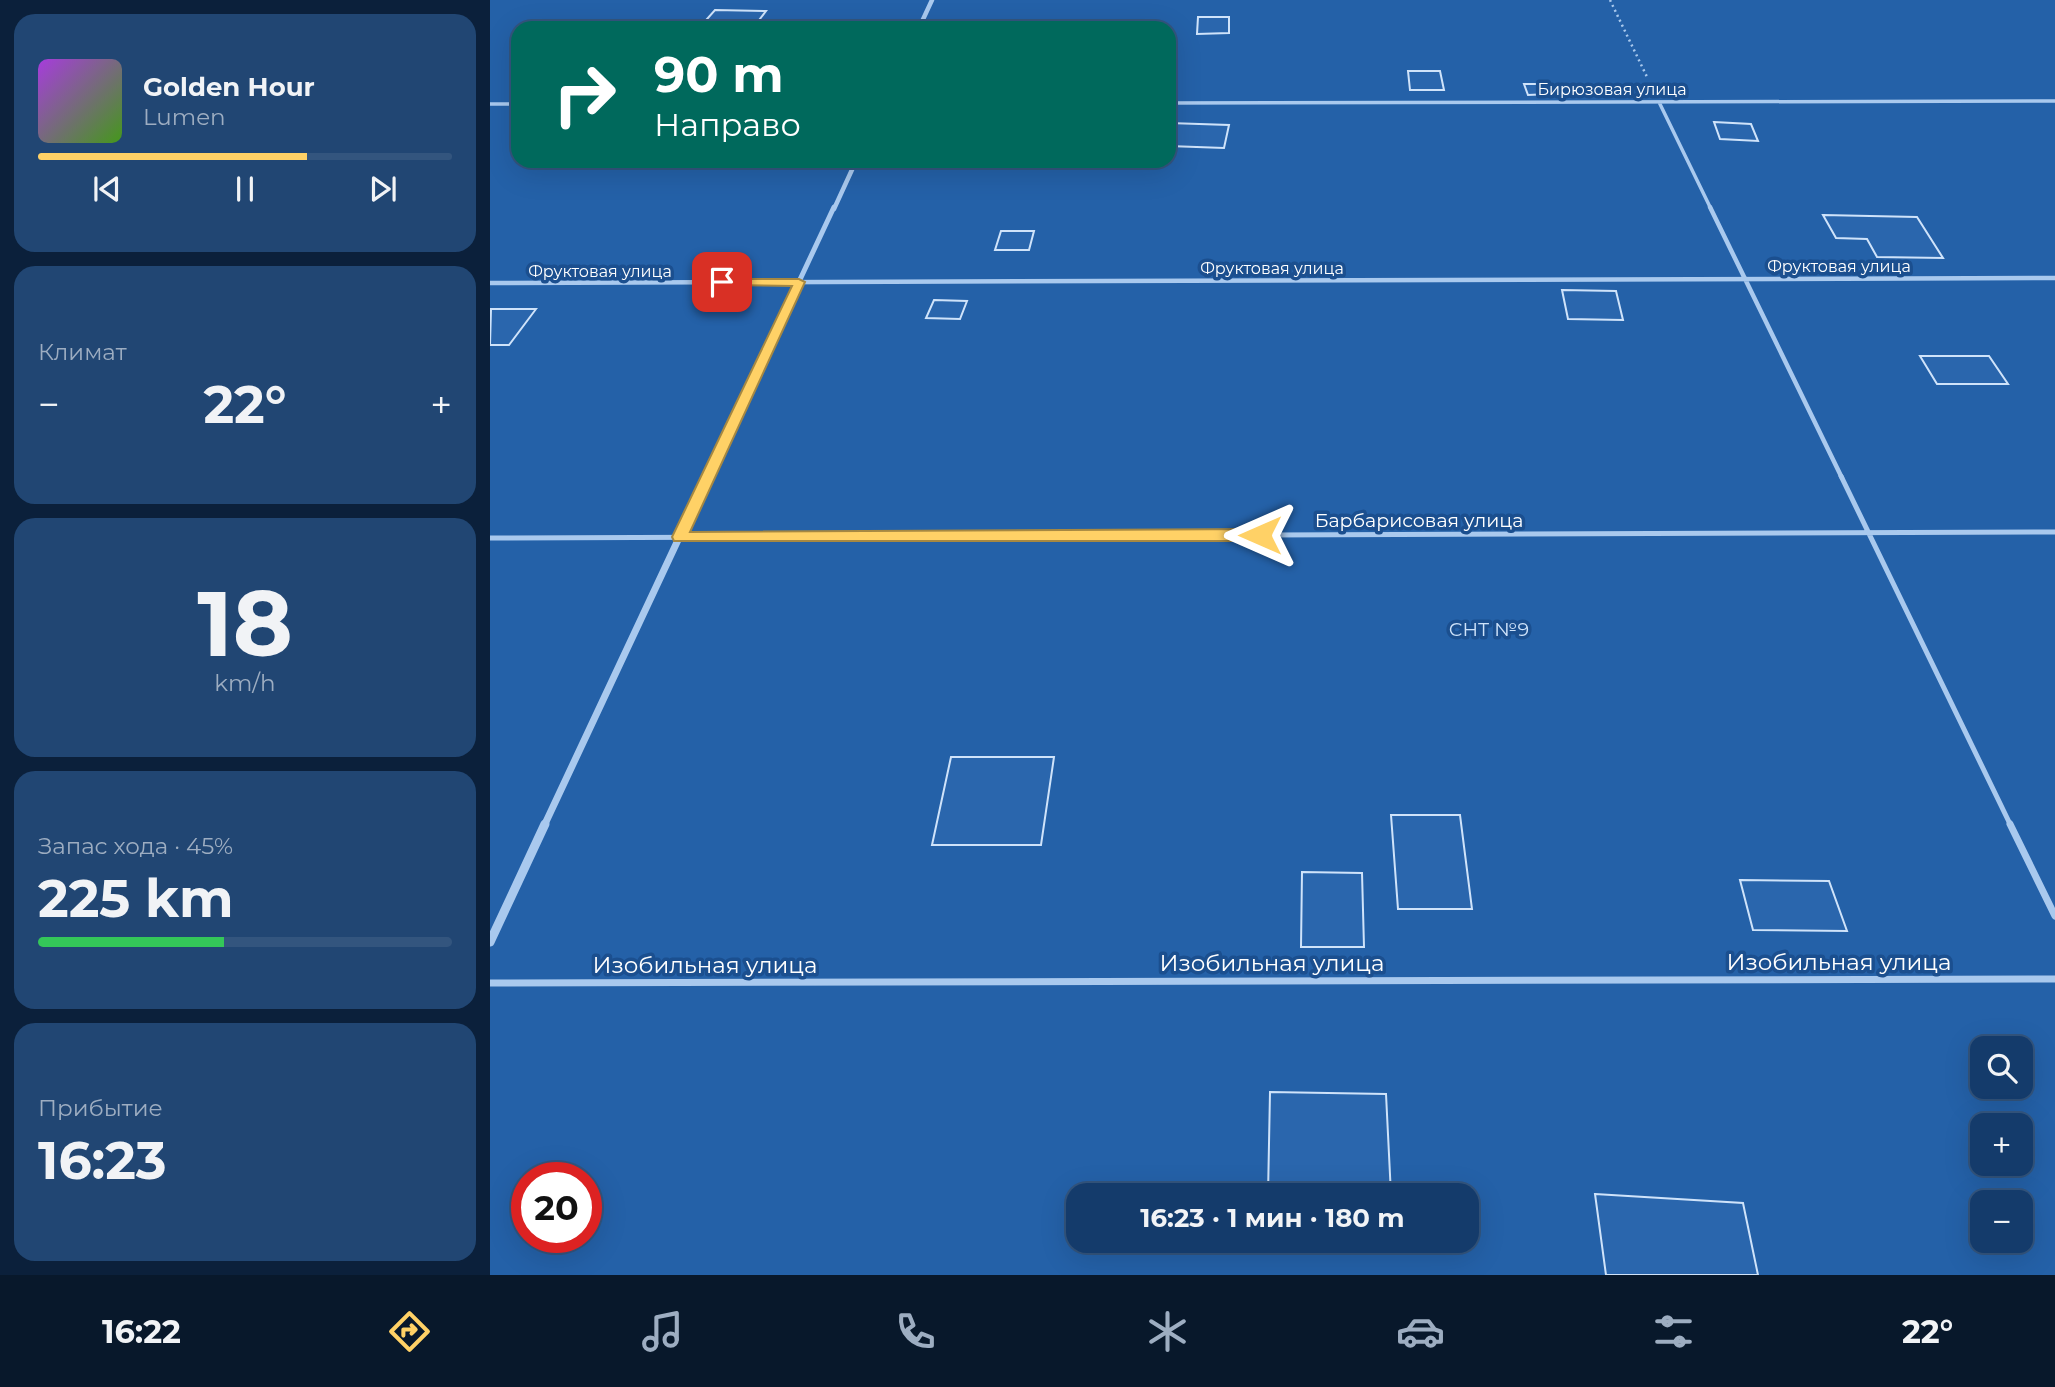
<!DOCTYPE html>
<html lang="ru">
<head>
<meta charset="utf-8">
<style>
  :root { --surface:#143b6b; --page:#214673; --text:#f1f3f6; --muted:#9dadc1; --line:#33557e; --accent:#ffd166 }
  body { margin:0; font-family:Montserrat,sans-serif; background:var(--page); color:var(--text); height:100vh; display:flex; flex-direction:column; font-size:26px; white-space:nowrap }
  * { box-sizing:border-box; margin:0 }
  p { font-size:23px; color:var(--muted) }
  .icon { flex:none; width:38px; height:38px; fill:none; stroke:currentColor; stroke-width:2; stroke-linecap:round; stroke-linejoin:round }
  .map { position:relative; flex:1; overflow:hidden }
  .panel { display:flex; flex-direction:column; gap:14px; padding:14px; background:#0b203b; width:490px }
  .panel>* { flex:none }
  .hud { position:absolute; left:21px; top:21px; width:665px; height:147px; border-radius:21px; box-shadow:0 7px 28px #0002,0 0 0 2px var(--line); background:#00695c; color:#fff; overflow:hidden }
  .tools { position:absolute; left:1480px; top:1036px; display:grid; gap:14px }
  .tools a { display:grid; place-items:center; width:63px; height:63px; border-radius:14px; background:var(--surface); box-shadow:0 7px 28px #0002,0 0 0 2px var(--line); font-size:35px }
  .speed { position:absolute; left:21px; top:1162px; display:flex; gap:14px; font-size:35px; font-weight:700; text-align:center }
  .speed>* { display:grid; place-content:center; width:91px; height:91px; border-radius:50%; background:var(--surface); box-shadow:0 7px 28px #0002,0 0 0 2px var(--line); line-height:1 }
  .speed .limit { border:10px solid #d22; background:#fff; color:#111 }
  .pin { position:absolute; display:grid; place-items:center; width:60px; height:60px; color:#fff; margin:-30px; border-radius:14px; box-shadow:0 4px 10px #0006 }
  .me { position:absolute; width:77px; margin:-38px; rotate:270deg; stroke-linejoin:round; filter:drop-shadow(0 0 5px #0008) }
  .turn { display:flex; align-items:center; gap:24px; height:147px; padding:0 28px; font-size:32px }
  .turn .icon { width:91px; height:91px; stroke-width:2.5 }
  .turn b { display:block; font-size:49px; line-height:60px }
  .big { font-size:52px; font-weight:700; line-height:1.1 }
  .panel .tile { flex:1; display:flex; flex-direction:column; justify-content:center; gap:10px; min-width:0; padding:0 24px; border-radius:21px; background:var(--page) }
  .panel .dial { align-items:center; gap:0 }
  .dial b { font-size:91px; line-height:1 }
  .song { display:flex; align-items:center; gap:21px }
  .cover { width:84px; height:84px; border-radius:10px; background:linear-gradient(135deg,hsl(280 70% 55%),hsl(100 70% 35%)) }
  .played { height:7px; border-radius:4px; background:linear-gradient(90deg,var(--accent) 65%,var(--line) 65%) }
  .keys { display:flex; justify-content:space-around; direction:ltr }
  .heat { display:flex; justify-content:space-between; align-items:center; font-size:38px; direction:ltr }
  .charge { height:10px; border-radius:5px; background:linear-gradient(90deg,#34c759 45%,var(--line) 0) }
  .trip { position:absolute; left:576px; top:1183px; width:413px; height:70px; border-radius:21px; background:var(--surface); box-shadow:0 7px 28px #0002,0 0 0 2px var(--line); font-weight:700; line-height:70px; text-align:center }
  .dock { display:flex; height:112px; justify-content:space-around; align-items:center; background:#08182b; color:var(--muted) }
  .dock .icon { width:49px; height:49px }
  .dock .current { color:var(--accent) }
  .dock b { font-size:32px; color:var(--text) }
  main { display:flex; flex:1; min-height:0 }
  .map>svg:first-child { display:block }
  .green { fill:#2461a8; fill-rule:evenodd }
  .building { fill:#2a66ad; stroke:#cfe3fa; stroke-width:2 }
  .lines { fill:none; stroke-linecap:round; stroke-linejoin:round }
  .path { stroke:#a9c9ee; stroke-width:2.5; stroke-dasharray:2 3.5; stroke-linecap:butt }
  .lane-far3 { stroke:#a9c9ee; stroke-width:3.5 }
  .lane-far2 { stroke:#a9c9ee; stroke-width:4.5 }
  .lane-far1 { stroke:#a9c9ee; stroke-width:5 }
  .lane { stroke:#a9c9ee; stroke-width:7 }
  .street-far3 { stroke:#a9c9ee; stroke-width:4.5 }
  .street-far2 { stroke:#a9c9ee; stroke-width:5 }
  .street-far1 { stroke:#a9c9ee; stroke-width:7 }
  .street { stroke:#a9c9ee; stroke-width:9 }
  .route { fill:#ffd166; stroke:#a68842; stroke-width:2 }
  .labels { text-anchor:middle; stroke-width:7; stroke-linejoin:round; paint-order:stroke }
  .far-street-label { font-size:16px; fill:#fff; stroke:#1b4f8f }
  .street-label { font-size:19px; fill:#fff; stroke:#1b4f8f }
  .park-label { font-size:19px; fill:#cfe3fa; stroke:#1b4f8f }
  .near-street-label { font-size:23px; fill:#fff; stroke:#1b4f8f }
</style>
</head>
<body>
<main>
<section class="panel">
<div class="tile">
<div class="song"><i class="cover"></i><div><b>Golden Hour</b><p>Lumen</p></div></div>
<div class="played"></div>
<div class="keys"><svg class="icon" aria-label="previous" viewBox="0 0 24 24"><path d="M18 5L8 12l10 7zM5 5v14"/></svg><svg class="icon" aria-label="pause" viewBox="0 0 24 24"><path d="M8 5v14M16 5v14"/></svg><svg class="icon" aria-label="next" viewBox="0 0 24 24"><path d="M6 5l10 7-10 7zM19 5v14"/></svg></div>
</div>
<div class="tile"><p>Климат</p>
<div class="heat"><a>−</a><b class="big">22°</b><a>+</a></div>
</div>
<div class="tile dial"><b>18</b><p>km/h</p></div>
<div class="tile"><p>Запас хода · 45%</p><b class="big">225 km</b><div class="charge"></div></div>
<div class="tile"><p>Прибытие</p><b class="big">16:23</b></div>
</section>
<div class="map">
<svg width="1565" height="1275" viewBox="0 0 1565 1275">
  <rect width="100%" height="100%" fill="#1b4f8f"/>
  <path class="green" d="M 0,0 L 1565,0 L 1565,1275 L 0,1275 ZM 28,28 L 679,28 L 679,161 L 28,161 ZM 1493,1048 L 1531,1048 L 1531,1087 L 1493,1087 ZM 1493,1125 L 1531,1125 L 1531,1164 L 1493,1164 ZM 37,1178 L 96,1178 L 96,1237 L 37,1237 ZM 588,1195 L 976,1195 L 976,1241 L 588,1241 ZM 1493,1202 L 1531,1202 L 1531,1241 L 1493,1241 Z"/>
  <path class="building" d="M 225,10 L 276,11 L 263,28 L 209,28 Z
    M 708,17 L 739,17 L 739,33 L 707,34 Z
    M 918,71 L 950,71 L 954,90 L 920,90 Z
    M 1034,84 L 1056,84 L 1060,94 L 1038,95 Z
    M 1224,122 L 1261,124 L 1268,141 L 1230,139 Z
    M 679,123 L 739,125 L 734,148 L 679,146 Z
    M 1333,215 L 1427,217 L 1453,258 L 1387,257 L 1377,239 L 1346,238 Z
    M 511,231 L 544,231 L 539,250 L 505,250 Z
    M 1072,290 L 1126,291 L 1133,320 L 1078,319 Z
    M 444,300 L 477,301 L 470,319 L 436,318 Z
    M 46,309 L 19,345 L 0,345 L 1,309 Z
    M 1430,356 L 1499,356 L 1518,384 L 1447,384 Z
    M 461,757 L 564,757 L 551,845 L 442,845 Z
    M 901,815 L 970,815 L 982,909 L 908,909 Z
    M 812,872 L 872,873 L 874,947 L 811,947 Z
    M 1250,880 L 1339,881 L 1357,931 L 1263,930 Z
    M 780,1092 L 896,1094 L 901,1195 L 778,1195 Z
    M 1105,1194 L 1253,1203 L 1268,1275 L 1116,1275 Z
    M 777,1241 L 903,1241 L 904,1245 L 777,1243 Z"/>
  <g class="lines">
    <path class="path" d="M 1120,0 L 1158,79"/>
    <path class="lane-far3" d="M 1169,102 L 1221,209
      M 679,103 L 1565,101
      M 0,104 L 28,104"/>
    <path class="lane-far2" d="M 1220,207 L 1352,478
      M 0,283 L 1565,278"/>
    <path class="lane-far1" d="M 1351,476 L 1521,826
      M 0,538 L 1565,532"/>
    <path class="lane" d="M 1520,824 L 1565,916
      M 0,983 L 1565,979"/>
    <path class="street-far3" d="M 429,28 L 442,0
      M 344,209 L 366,161"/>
    <path class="street-far2" d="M 217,478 L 344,207"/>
    <path class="street-far1" d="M 54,826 L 218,476"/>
    <path class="street" d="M 0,942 L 55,824"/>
  </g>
  <path class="route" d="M 232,279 L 309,279 L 315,282 L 200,532 L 770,529 L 778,535 L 770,541 L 184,541 L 182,537 L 302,286 L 228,285 L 228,280 Z"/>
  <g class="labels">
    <g class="far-street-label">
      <text x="1122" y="95">Бирюзовая улица</text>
      <text x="1349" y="272">Фруктовая улица</text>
      <text x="782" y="274">Фруктовая улица</text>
      <text x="110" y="277">Фруктовая улица</text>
    </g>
    <g class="street-label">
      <text x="929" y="527">Барбарисовая улица</text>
    </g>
    <g class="park-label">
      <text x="999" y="636">СНТ №9</text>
    </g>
    <g class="near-street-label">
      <text x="1349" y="970">Изобильная улица</text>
      <text x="782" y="971">Изобильная улица</text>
      <text x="215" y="973">Изобильная улица</text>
    </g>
  </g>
</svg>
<div class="tools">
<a><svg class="icon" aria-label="search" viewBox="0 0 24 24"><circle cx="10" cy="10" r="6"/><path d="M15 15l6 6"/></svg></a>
<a>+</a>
<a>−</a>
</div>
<div class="speed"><div class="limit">20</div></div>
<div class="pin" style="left:232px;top:282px;background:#d93025"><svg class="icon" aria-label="arrive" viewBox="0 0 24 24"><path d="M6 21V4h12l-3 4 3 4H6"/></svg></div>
<svg class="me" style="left:770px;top:535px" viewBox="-20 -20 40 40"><path d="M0-17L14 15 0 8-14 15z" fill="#ffd166" stroke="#fff" stroke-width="4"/></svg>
<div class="trip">16:23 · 1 мин · 180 m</div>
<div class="hud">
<div class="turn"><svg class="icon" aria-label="right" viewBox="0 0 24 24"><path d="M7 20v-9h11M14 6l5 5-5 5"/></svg><div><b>90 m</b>Направо</div></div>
</div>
</div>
</main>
<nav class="dock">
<b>16:22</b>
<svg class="icon current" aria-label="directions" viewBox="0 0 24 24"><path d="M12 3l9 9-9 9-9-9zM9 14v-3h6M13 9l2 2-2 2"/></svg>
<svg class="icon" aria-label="music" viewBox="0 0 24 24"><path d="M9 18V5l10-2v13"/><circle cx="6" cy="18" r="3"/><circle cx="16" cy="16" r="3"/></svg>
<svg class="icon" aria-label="phone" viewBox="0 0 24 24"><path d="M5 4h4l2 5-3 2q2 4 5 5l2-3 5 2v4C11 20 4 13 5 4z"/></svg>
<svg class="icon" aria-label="climate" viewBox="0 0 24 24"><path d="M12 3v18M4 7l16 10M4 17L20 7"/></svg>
<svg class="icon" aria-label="car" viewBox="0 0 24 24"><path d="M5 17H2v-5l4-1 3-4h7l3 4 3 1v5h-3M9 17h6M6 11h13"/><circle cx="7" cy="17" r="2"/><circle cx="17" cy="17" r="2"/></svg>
<svg class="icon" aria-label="filters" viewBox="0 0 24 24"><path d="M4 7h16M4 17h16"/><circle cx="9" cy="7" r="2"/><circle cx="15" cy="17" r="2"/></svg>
<b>22°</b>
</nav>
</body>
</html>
